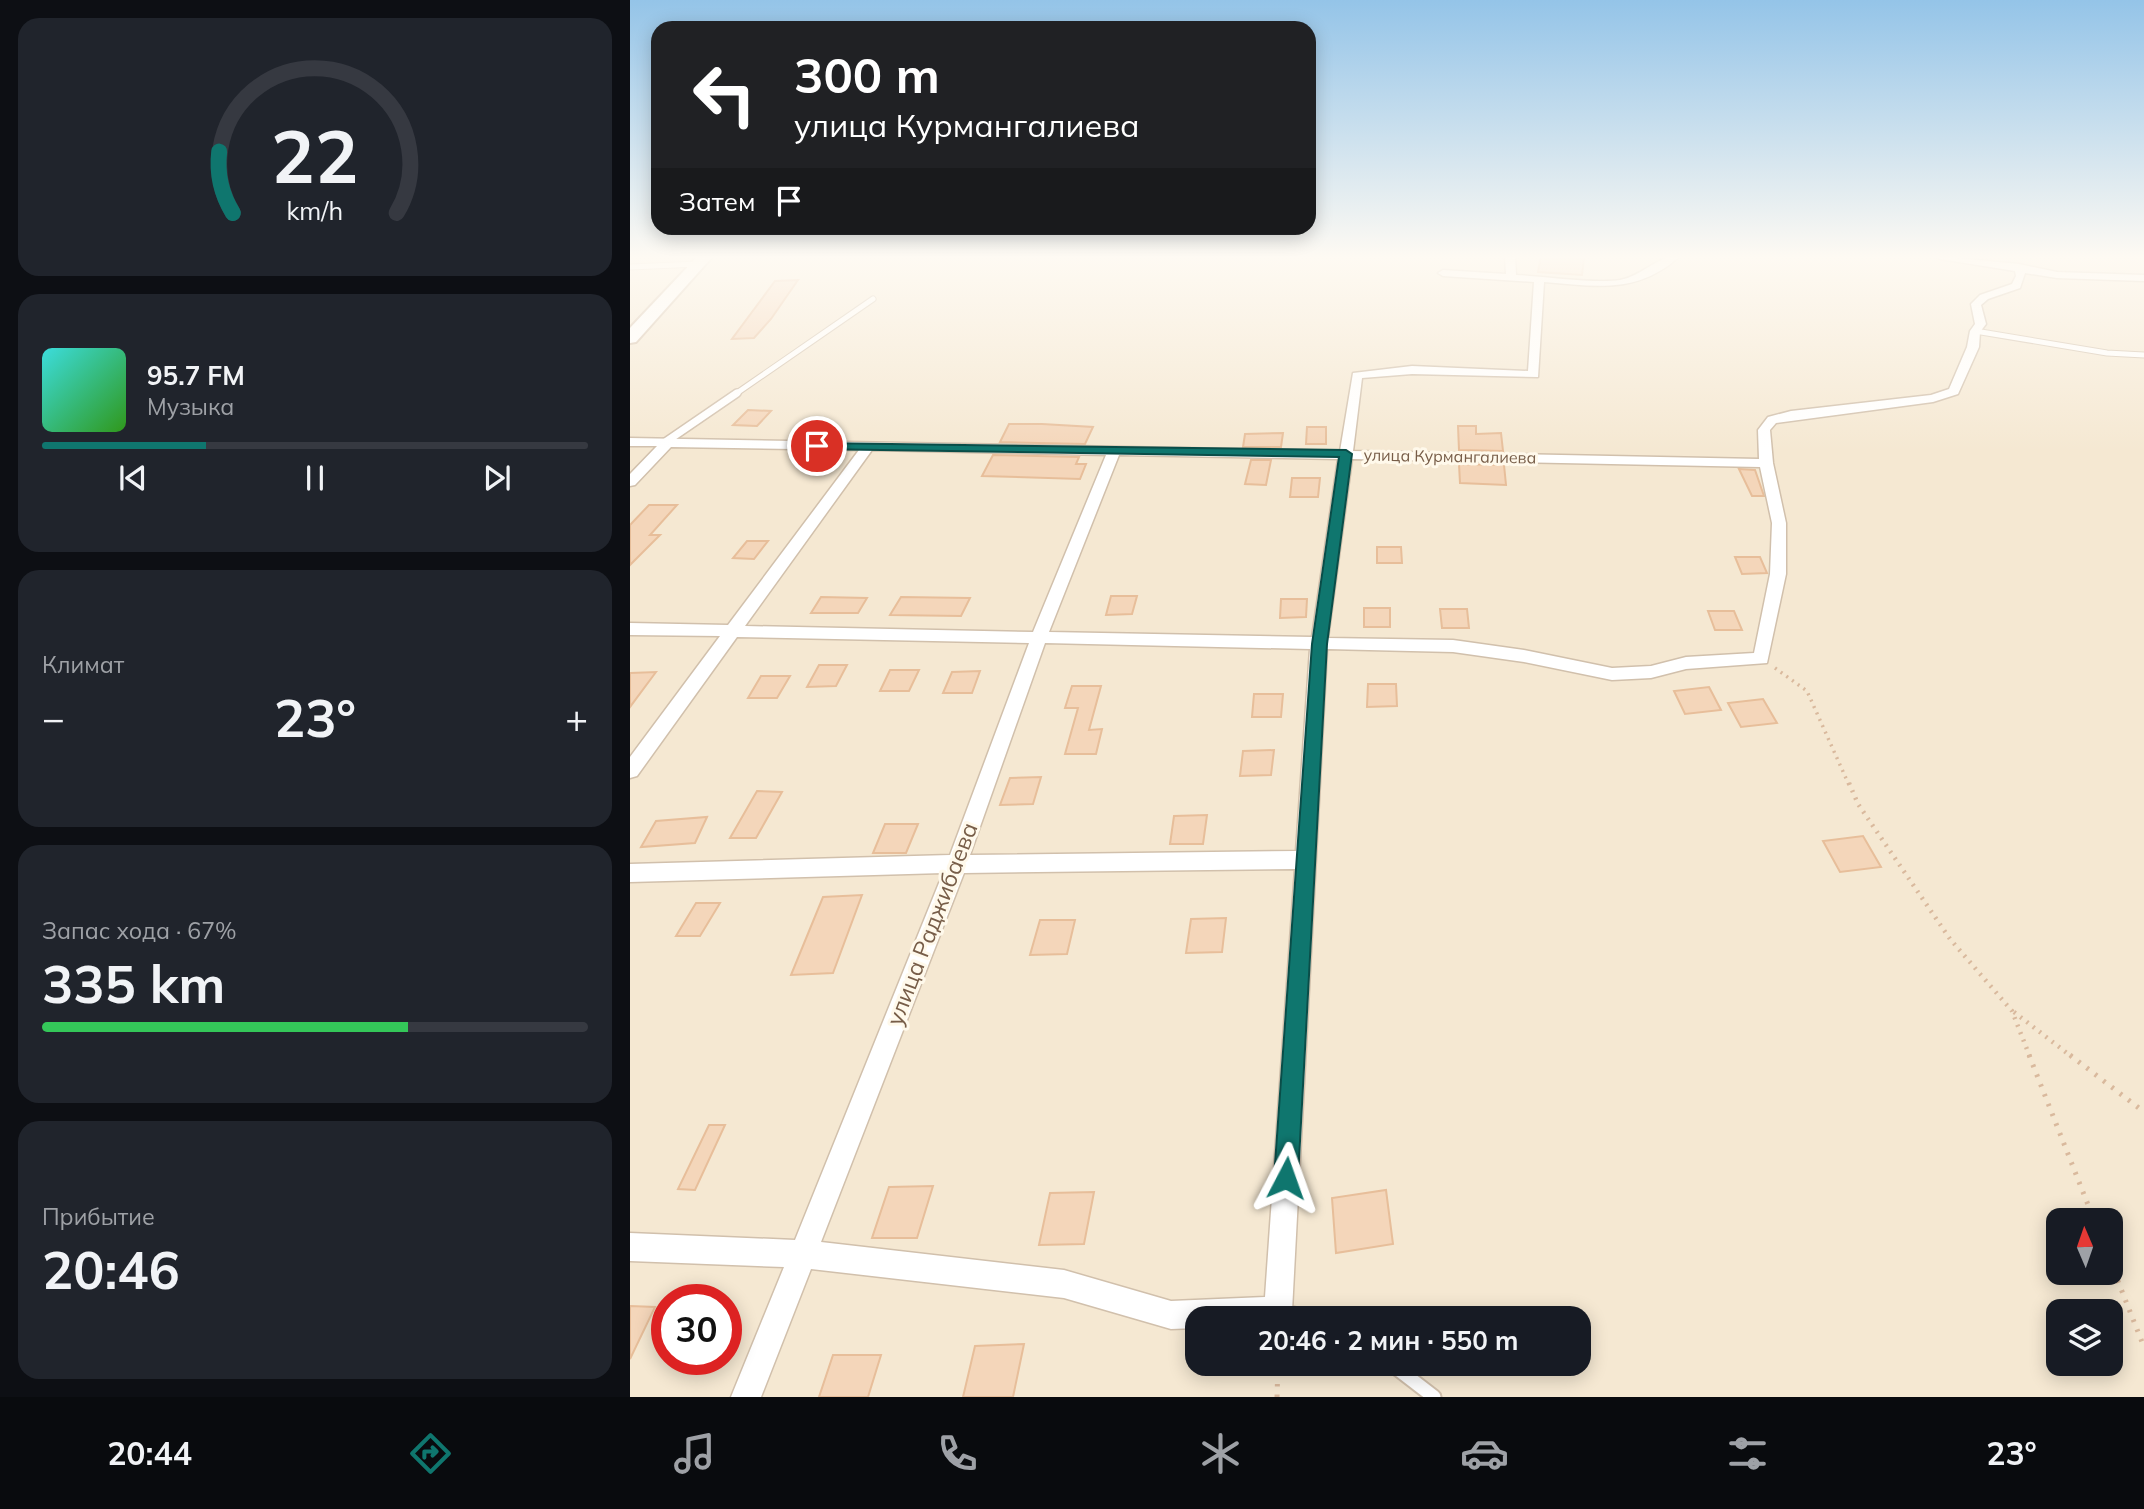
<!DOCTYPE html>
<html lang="ru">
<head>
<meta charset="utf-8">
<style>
  :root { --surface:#171b24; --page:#20242c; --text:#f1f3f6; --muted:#9ea1a6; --line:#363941; --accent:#0f766e }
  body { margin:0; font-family:Mulish,sans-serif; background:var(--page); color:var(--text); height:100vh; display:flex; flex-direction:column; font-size:26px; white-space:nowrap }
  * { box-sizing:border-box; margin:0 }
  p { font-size:23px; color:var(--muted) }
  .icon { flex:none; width:38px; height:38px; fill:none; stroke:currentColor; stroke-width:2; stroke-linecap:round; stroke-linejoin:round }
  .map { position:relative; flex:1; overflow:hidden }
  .panel { display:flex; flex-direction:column; gap:18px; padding:18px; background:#0d0f14; width:630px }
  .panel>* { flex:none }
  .hud { position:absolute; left:21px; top:21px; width:665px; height:214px; border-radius:21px; box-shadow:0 4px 18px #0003; background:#202124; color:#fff; overflow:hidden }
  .needle { width:46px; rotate:358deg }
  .controls { position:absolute; left:1416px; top:1208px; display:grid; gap:14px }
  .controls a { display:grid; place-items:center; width:77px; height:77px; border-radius:14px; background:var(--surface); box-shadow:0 4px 18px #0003; font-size:35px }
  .speed { position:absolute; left:21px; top:1284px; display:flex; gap:14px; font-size:35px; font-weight:700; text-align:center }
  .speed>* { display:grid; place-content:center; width:91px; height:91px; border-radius:50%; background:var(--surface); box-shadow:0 4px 18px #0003; line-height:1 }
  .speed .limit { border:10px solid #d22; background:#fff; color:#111 }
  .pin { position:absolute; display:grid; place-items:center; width:60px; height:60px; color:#fff; margin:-30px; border:4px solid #fff; border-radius:50%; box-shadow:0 2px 7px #0007 }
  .me { position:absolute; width:77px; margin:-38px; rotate:4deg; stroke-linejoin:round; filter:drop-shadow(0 0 5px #0008) }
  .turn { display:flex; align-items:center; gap:24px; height:147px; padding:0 28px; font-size:32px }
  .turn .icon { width:91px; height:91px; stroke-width:2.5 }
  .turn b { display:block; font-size:49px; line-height:60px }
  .then { display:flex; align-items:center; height:66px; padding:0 28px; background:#0003; gap:14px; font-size:26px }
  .big { font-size:52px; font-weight:700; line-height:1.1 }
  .panel .tile { flex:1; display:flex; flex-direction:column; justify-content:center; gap:10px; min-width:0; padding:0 24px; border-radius:21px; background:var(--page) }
  .panel .dial { align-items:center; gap:0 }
  .dial svg { height:182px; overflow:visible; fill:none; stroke:var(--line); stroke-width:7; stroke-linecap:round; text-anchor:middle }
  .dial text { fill:var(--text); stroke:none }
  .song { display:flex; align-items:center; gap:21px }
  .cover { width:84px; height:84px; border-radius:10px; background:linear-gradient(135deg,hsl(180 70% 55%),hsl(110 70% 35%)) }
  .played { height:7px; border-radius:4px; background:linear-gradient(90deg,var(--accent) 30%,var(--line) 30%) }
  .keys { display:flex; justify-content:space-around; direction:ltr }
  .heat { display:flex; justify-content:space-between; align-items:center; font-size:38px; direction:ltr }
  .charge { height:10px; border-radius:5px; background:linear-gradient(90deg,#34c759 67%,var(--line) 0) }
  .trip { position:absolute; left:555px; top:1306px; width:406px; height:70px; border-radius:21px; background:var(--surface); box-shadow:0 4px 18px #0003; font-weight:700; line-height:70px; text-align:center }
  .tabs { display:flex; height:112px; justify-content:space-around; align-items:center; background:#090b0e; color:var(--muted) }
  .tabs .icon { width:49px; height:49px }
  .tabs .current { color:var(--accent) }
  .tabs b { font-size:32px; color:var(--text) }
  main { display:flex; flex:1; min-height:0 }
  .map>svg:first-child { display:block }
  .residential { fill:#f5e8d2; fill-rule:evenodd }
  .building { fill:#f4d6ba; stroke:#e7be9a; stroke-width:2 }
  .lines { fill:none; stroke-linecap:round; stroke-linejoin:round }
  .lane-far2-casing { stroke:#d1c0ac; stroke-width:7 }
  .lane-far1-casing { stroke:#d1c0ac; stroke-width:10 }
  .lane-casing { stroke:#d1c0ac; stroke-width:17 }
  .street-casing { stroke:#d1c0ac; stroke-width:3 }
  .secondary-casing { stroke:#d4c0aa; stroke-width:4 }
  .path-far2 { stroke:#d9b99d; stroke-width:3.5; stroke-dasharray:2 5; stroke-linecap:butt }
  .path-far1 { stroke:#d9b99d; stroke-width:4.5; stroke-dasharray:2 6; stroke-linecap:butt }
  .path { stroke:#d9b99d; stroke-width:5; stroke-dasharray:2.5 8; stroke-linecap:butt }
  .lane-far2 { stroke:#fff; stroke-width:5 }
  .lane-far1 { stroke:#fff; stroke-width:7 }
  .lane { stroke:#fff; stroke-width:13 }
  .street { fill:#fff; fill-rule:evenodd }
  .secondary { fill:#fff; fill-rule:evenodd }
  .route { fill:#0f766e; stroke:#0a4d48; stroke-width:2 }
  .labels { text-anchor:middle; stroke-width:6; stroke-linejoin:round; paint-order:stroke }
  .far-street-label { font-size:16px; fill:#775d48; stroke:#fff9eb }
  .near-street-label { font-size:23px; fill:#775d48; stroke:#fff9eb }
</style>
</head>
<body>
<main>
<section class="panel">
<div class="tile dial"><svg viewBox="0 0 100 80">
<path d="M14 69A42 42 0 1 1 86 69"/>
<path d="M14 69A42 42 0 0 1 8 42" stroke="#0f766e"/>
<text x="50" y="56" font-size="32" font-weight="700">22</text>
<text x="50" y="72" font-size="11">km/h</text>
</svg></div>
<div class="tile">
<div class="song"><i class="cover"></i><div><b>95.7 FM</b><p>Музыка</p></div></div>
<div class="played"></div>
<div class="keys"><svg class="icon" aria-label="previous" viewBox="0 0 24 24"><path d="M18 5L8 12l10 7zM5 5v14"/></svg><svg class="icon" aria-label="pause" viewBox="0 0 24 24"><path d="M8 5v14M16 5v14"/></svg><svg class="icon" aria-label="next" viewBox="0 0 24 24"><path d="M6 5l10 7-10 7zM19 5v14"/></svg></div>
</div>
<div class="tile"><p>Климат</p>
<div class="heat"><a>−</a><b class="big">23°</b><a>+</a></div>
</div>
<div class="tile"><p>Запас хода · 67%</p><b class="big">335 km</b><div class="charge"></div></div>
<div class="tile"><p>Прибытие</p><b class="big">20:46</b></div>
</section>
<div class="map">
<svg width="1514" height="1397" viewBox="0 0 1514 1397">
  <rect width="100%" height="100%" fill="#fdf5e4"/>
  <path class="residential" d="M 0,256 L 1514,256 L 1514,1397 L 0,1397 ZM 1428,1220 L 1480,1220 L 1480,1272 L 1428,1272 ZM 37,1300 L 96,1300 L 96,1360 L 37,1360 ZM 1428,1311 L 1480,1311 L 1480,1363 L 1428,1363 ZM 567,1318 L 948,1318 L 948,1363 L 567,1363 Z"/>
  <path class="building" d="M 911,256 L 954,258 L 952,275 L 908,272 Z
    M 168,280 L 141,319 L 124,338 L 102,339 L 145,281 Z
    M 118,410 L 141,411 L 127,426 L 103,425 Z
    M 379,424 L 412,424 L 463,427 L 455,444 L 370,442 Z
    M 828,426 L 846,426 L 846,434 L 871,433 L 873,451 L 829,450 Z
    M 677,427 L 696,427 L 696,444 L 676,444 Z
    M 653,433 L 651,447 L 613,447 L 615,434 Z
    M 363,455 L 449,457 L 446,464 L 456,464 L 450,479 L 352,476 Z
    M 621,460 L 641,460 L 636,485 L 615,484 Z
    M 829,464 L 874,465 L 876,485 L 830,483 Z
    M 1109,469 L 1125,470 L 1134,496 L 1122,496 Z
    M 662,478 L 690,478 L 688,497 L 660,497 Z
    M 19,505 L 47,505 L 20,535 L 30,535 L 0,565 L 0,525 Z
    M 117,541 L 138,541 L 124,559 L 103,558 Z
    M 747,547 L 771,547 L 772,563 L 747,563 Z
    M 1105,557 L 1130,557 L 1137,573 L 1112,574 Z
    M 481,596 L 507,596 L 502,614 L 476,615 Z
    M 191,597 L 237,598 L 228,613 L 181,613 Z
    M 271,597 L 340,598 L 331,616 L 260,615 Z
    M 651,599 L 677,599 L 676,617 L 650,618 Z
    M 734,608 L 760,608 L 760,627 L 734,627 Z
    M 810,609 L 837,609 L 839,628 L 812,628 Z
    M 1078,611 L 1104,611 L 1112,630 L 1085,630 Z
    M 189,665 L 217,665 L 206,686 L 177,687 Z
    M 260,670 L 289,670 L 279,691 L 250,691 Z
    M 350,671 L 342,693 L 313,693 L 322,672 Z
    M 26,672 L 0,707 L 0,673 Z
    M 131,676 L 160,676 L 147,698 L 118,698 Z
    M 738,684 L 766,684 L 767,706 L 737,707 Z
    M 442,686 L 471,686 L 459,730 L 472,729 L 466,754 L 435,754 L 448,708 L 435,708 Z
    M 1079,687 L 1091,710 L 1055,714 L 1044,691 Z
    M 624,694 L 653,694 L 651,717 L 622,717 Z
    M 1133,699 L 1147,723 L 1111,727 L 1098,703 Z
    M 644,750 L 641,775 L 610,776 L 613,751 Z
    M 411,777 L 403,804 L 370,805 L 380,778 Z
    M 127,791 L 152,792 L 126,838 L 100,838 Z
    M 577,815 L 573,844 L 540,844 L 544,816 Z
    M 77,817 L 65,843 L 11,847 L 26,821 Z
    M 255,824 L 288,824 L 276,853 L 243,853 Z
    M 1233,836 L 1251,867 L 1210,872 L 1193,841 Z
    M 232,895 L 203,973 L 161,975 L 193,897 Z
    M 66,903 L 90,903 L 70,936 L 46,936 Z
    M 596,918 L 592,952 L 556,953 L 561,919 Z
    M 410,920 L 445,920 L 437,954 L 400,955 Z
    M 79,1125 L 95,1125 L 65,1190 L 48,1189 Z
    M 303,1186 L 287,1238 L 242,1238 L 259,1187 Z
    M 756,1190 L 763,1244 L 706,1253 L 702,1198 Z
    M 464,1192 L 454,1244 L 409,1245 L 420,1193 Z
    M 0,1306 L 25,1307 L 0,1359 Z
    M 394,1344 L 383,1397 L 333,1397 L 345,1346 Z
    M 203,1355 L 251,1355 L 238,1397 L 189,1397 Z"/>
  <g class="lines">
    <defs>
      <path id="lane-far2" d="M 0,267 L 68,264
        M 1345,331 L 1477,353 L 1514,355
        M 104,395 L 243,299"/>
      <path id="lane-far1" d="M 34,443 L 107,393"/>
      <path id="lane" d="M 650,1311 L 682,1318
        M 760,1363 L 804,1397"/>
      <path id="street" d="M 875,256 L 885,256 L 886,275 C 914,276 965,284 990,280 C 1012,276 1028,255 1050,256 C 1007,295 966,286 914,282 L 908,377 L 782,374 L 732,378 L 723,451 L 1129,459 L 1128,430 L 1138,417 L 1161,411 L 1301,395 L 1319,389 L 1337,347 L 1340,331 L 1345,324 L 1341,304 L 1350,295 L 1382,284 L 1386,276 L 1385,271 L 1310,259 L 1305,256 L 1389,264 L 1427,272 L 1514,275 L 1514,281 L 1427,278 L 1395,273 L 1390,288 L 1358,299 L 1351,305 L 1356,324 L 1350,332 L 1349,347 L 1328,394 L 1303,402 L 1146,423 L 1140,430 L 1143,463 L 1156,523 L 1156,574 L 1137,663 L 1056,669 L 1021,678 L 982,680 L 894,662 L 823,652 L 697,649 L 662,1311 L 659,1318 L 567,1318 L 567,1328 L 541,1329 L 434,1298 L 181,1269 L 131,1397 L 101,1397 L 154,1267 L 0,1261 L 0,1233 L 165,1240 L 313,873 L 0,882 L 0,864 L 320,855 L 399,643 L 107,637 L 7,776 L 0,778 L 0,757 L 90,636 L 0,635 L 0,623 L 98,625 L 229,450 L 41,447 L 5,485 L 0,486 L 0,474 L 27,446 L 0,446 L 0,438 L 710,451 L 723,373 L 782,366 L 898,371 L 904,282 L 813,276 L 808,273 L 813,270 L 876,274 ZM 242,450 L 476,455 L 403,632 L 115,626 ZM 489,455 L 708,459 L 682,637 L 419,632 ZM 722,459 L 1130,467 L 1142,523 L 1140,574 L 1124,653 L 1056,657 L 1021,666 L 982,668 L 894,650 L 823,640 L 698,638 ZM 415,643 L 680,649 L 666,851 L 340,855 ZM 665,869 L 635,1297 L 541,1301 L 434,1270 L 191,1242 L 334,873 Z"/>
      <path id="secondary" d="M 68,256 L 83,256 L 6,342 L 0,343 L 0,328 Z"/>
    </defs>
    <use href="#lane-far2" class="lane-far2-casing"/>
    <use href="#lane-far1" class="lane-far1-casing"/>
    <use href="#lane" class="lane-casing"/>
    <use href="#street" class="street-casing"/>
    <use href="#secondary" class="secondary-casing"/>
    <path class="path-far2" d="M 1145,668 L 1177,691 L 1219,785"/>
    <path class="path-far1" d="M 1219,783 L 1228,804 L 1320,939 L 1382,1011 L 1400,1057
      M 1384,1012 L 1442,1057"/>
    <path class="path" d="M 1399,1055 L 1464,1220
      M 1440,1055 L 1514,1112
      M 1480,1261 L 1514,1347
      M 647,1397 L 648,1363"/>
    <use href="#lane-far2" class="lane-far2"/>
    <use href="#lane-far1" class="lane-far1"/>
    <use href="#lane" class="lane"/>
    <use href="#street" class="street"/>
    <use href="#secondary" class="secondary"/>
  </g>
  <linearGradient id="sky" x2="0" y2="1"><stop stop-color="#94c4e8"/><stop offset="0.57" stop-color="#fefaf3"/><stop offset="1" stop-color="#fefaf3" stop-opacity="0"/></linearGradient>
  <rect width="1514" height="451" fill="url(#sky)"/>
  <path class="route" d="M 187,443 L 716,450 L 722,454 L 697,644 L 668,1178 L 664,1187 L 656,1190 L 648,1187 L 644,1178 L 682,644 L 709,457 L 183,449 L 183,444 Z"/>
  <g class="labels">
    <g class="far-street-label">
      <text transform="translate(820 456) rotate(1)" y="6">улица Курмангалиева</text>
    </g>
    <g class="near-street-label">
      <text transform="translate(302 924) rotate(-69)" y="8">улица Раджибаева</text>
    </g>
  </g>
</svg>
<div class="controls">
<a><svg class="needle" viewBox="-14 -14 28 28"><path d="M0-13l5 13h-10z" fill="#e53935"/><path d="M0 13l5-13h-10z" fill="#9ea1a6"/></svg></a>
<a><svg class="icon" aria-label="layers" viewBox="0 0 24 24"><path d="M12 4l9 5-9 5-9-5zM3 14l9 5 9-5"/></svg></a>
</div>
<div class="speed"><div class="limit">30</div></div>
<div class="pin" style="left:187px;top:446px;background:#d93025"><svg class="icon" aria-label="arrive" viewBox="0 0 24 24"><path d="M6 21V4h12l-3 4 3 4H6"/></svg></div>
<svg class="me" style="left:656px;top:1178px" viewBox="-20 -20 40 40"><path d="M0-17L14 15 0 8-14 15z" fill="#0f766e" stroke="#fff" stroke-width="4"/></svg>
<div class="trip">20:46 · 2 мин · 550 m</div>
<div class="hud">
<div class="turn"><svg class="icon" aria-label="left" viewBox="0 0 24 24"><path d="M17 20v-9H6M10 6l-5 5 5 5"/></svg><div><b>300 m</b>улица Курмангалиева</div></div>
<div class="then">Затем<svg class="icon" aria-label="arrive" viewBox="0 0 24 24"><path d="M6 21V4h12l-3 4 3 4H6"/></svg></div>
</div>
</div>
</main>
<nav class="tabs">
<b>20:44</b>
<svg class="icon current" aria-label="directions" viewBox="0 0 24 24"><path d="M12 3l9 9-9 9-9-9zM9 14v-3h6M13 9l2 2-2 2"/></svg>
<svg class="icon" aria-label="music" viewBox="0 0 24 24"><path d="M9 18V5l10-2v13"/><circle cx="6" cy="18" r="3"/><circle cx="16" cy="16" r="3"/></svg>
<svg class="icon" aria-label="phone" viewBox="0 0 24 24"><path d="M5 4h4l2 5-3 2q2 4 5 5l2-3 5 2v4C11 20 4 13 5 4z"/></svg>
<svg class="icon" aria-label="climate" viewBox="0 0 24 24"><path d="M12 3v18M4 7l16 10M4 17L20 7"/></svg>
<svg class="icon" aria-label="car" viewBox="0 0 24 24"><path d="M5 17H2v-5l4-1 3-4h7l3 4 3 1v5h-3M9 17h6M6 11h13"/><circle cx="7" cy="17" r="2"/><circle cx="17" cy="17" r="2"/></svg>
<svg class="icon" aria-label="filters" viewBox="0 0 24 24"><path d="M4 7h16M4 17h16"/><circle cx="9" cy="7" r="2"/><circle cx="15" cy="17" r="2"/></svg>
<b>23°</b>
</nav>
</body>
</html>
